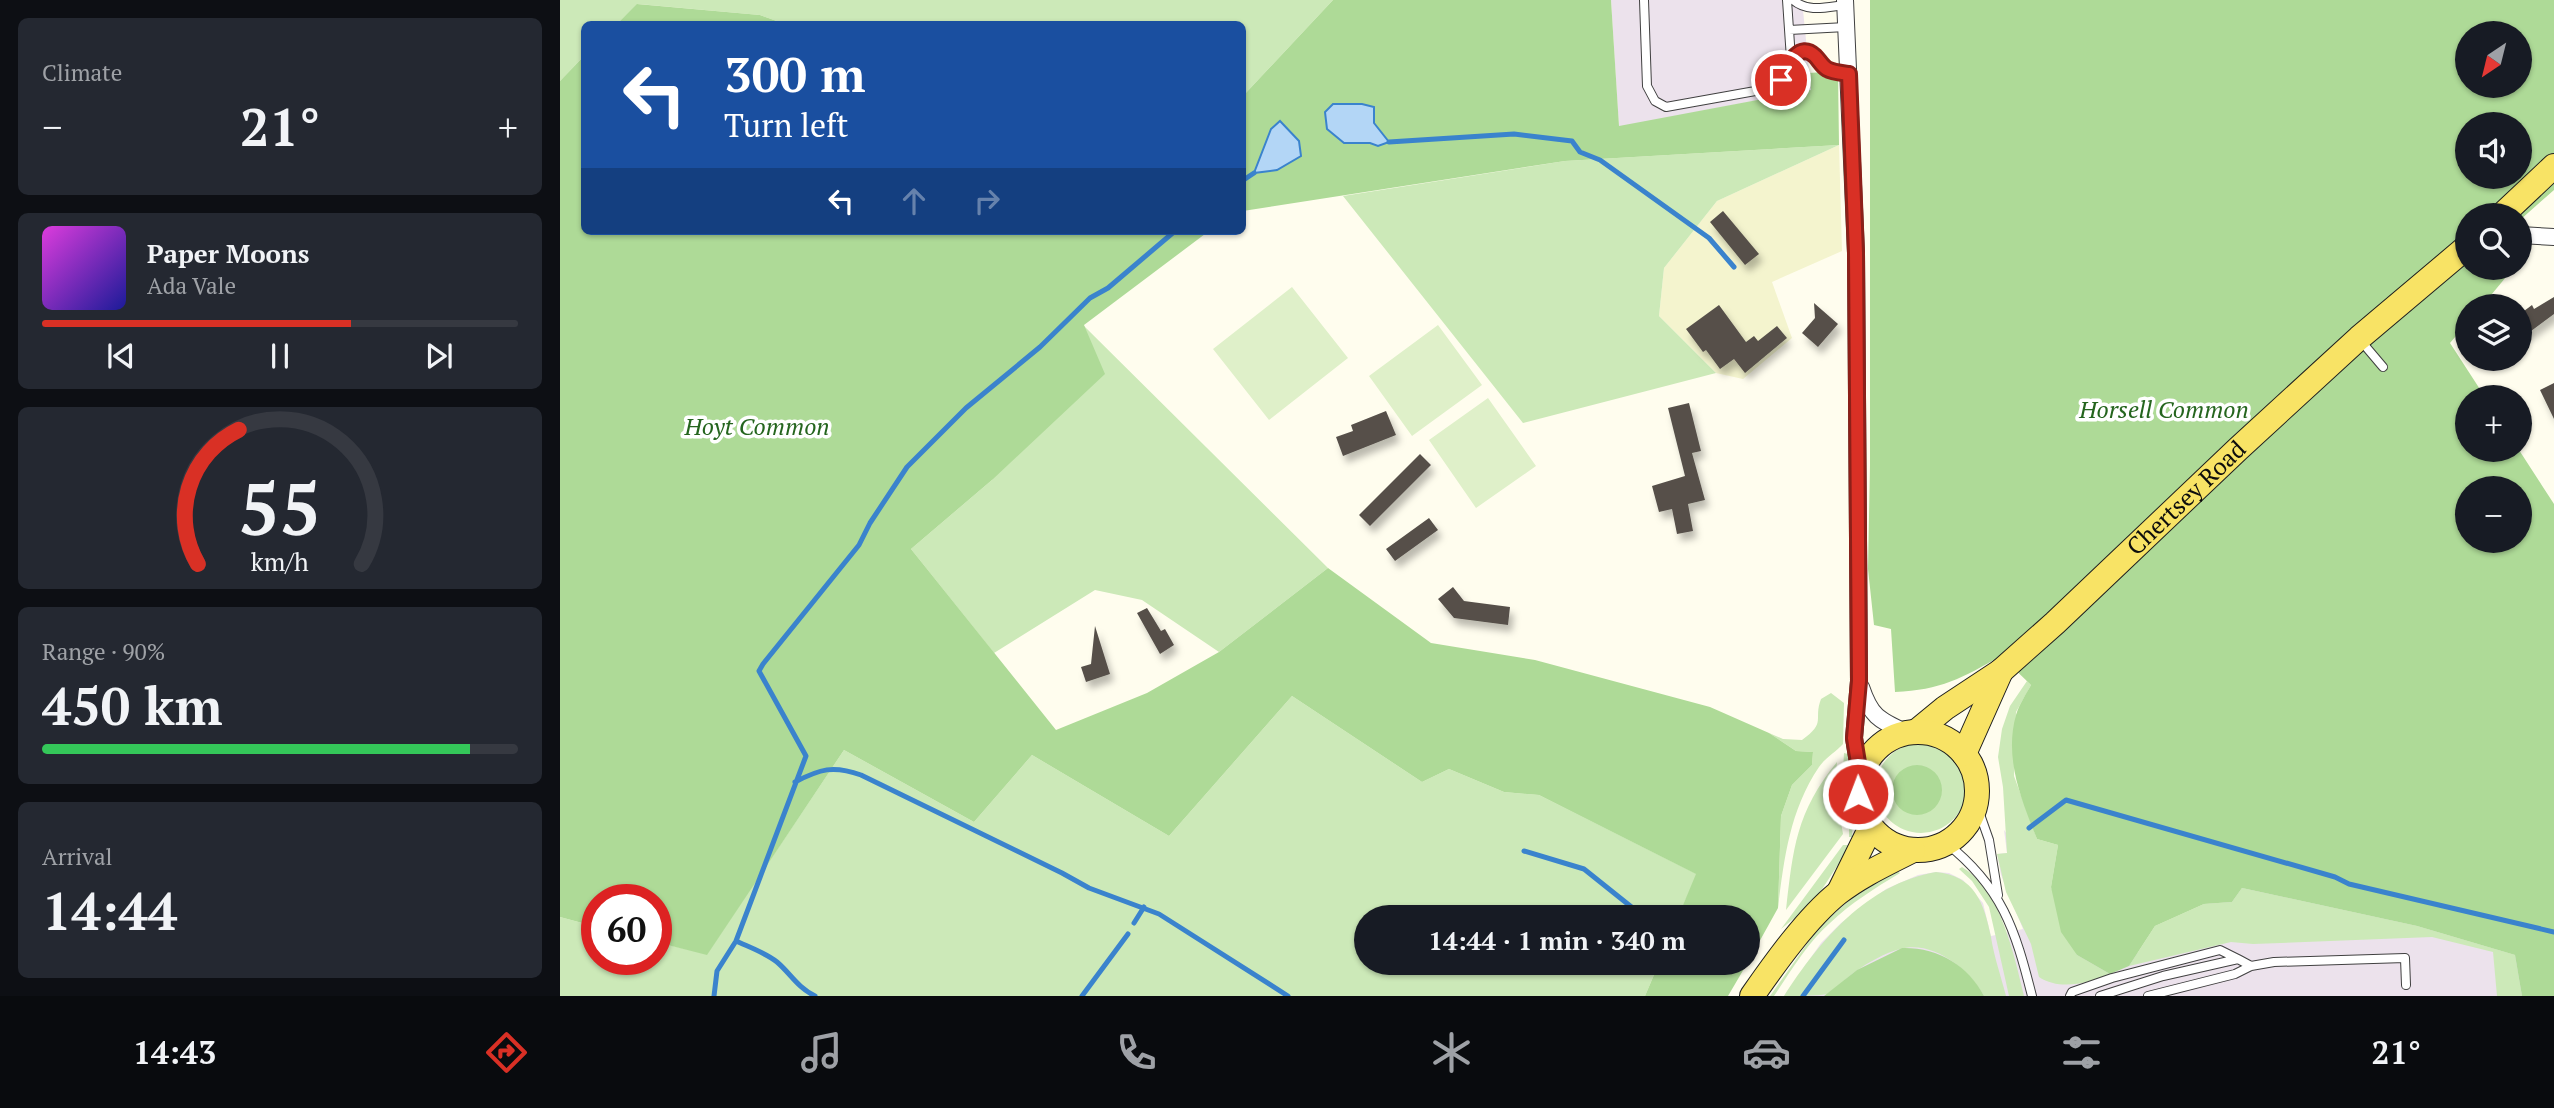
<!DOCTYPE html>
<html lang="en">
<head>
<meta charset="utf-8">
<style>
  :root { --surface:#171b24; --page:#242831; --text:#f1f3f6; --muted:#9ea1a6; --line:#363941; --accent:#d93025 }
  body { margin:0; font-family:"PT Serif",serif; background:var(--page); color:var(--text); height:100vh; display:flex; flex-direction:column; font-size:26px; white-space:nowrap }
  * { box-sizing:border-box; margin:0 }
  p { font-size:23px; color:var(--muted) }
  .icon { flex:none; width:38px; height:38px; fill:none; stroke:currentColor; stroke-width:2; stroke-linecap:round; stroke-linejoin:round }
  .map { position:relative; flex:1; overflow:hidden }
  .details { display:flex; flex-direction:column; gap:18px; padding:18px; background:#0d0f14; width:560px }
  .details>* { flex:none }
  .banner { position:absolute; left:21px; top:21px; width:665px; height:214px; border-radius:10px; box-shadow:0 2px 5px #0004; background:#1a4fa0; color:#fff; overflow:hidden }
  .needle { width:46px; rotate:215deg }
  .tools { position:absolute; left:1895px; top:21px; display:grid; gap:14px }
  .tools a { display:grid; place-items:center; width:77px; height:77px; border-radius:50%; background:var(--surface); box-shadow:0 2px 5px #0004; font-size:35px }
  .speed { position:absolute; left:21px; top:884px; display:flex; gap:14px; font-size:35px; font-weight:700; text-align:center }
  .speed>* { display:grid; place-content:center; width:91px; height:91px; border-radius:50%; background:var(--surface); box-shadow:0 2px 5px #0004; line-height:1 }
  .speed .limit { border:10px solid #d22; background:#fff; color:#111 }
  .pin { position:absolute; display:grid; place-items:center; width:60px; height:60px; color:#fff; margin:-30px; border:4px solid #fff; border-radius:50%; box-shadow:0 2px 7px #0007 }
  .me { position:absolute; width:77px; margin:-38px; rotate:359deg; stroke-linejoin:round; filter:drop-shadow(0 0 5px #0008) }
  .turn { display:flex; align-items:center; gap:24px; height:147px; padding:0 28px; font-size:32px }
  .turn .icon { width:91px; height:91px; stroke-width:2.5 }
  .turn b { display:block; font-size:49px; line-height:60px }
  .lanes { display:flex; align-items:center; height:66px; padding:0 28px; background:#0003; justify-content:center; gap:35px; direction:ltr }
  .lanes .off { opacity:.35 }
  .big { font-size:52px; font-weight:700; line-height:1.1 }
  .details .widget { flex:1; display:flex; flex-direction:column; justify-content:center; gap:10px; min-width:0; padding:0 24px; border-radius:10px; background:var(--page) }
  .details .dial { align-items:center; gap:0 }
  .dial svg { height:182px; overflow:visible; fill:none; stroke:var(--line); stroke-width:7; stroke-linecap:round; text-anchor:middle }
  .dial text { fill:var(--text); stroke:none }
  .song { display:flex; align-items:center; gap:21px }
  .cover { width:84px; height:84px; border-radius:10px; background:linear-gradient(135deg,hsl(300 70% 55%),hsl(240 70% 35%)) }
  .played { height:7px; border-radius:4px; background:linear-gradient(90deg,var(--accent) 65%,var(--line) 65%) }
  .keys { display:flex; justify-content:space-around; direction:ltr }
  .heat { display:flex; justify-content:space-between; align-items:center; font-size:38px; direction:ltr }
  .charge { height:10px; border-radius:5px; background:linear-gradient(90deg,#34c759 90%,var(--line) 0) }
  .trip { position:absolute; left:794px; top:905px; width:406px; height:70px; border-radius:35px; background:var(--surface); box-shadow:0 2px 5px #0004; font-weight:700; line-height:70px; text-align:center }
  .menu { display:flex; height:112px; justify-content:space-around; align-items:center; background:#090b0e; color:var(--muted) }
  .menu .icon { width:49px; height:49px }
  .menu .current { color:var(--accent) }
  .menu b { font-size:32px; color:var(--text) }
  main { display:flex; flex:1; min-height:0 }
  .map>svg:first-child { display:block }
  .industrial { fill:#ece2ec }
  .farmland { fill:#f4f4ce }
  .green { fill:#cce9b8 }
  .forest { fill:#aeda97; fill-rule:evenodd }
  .pitch { fill:#dff0c9 }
  .water { fill:#b3d6f6; stroke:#3a83cd; stroke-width:2 }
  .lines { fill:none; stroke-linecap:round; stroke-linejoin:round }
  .stream { stroke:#3a83cd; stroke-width:5 }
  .building { fill:#56504a; filter:url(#shadow) }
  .lane-casing { stroke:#404040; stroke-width:10 }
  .street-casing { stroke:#404040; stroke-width:18 }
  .primary-casing { stroke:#1e1e1e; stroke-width:26 }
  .lane { stroke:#fff; stroke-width:8 }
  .street { stroke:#fff; stroke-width:16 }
  .primary { stroke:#f8e365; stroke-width:24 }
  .route-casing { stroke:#8d1f18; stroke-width:18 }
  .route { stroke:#d93025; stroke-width:12 }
  .labels { text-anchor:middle; stroke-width:7; stroke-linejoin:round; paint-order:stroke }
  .park-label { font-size:24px; font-style:italic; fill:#25651e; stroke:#fff }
  .street-label { font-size:24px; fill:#0d0d0d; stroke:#fff }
</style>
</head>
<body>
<main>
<section class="details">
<div class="widget"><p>Climate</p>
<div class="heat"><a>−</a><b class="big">21°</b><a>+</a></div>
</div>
<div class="widget">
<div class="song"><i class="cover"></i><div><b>Paper Moons</b><p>Ada Vale</p></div></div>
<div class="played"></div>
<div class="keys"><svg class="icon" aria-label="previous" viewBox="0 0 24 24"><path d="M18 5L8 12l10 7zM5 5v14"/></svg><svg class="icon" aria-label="pause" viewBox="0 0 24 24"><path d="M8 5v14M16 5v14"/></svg><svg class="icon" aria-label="next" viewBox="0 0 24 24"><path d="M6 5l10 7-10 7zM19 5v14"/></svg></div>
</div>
<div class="widget dial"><svg viewBox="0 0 100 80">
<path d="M14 69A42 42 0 1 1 86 69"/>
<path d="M14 69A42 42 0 0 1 32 10" stroke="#d93025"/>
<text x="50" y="56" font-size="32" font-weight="700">55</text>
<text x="50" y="72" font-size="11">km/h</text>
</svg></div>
<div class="widget"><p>Range · 90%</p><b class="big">450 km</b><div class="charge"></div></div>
<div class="widget"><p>Arrival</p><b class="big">14:44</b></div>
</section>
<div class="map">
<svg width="1994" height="996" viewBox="0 0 1994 996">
  <defs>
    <filter id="shadow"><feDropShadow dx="4" dy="7" stdDeviation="3.5" flood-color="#0004"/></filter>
  </defs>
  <rect width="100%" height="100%" fill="#fffdee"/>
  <path class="industrial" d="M 1051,0 L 1242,0 L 1251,90 L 1059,127 Z
    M 1444,830 L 1550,973 L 1644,904 L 1672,902 L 1682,888 L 1857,926 L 1955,955 L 1994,960 L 1994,996 L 1224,996 L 1261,943 L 1281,923 L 1326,889 L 1358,875 L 1376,872 L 1389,873 L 1403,880 L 1423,903 L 1431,936 L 1463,929 L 1441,875 L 1437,854 L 1447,853 Z"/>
  <path class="farmland" d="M 1279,145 L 1282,251 L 1212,282 L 1232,338 L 1183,379 L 1156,373 L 1099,316 L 1104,268 L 1157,201 Z"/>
  <path class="green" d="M 0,0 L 773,0 L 683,96 L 682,24 L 225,24 L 200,15 L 78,4 L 57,24 L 24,24 L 24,56 L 0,81 Z
    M 1279,145 L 1157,201 L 1104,268 L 1099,316 L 1156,373 L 963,423 L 783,196 L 1005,161 Z
    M 523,325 L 768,568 L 659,652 L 582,600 L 535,590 L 434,653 L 351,549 L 432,480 Z
    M 1467,681 L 1471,685 L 1456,712 L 1454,776 L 1477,839 L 1498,845 L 1491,887 L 1517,955 L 1550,974 C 1529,983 1500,991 1479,977 L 1471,944 L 1446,892 L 1437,854 L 1447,853 L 1443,787 L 1438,757 L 1442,729 L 1450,706 Z
    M 1271,693 L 1284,703 L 1283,744 C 1276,752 1265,758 1259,767 C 1230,810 1224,858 1218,908 L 1221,816 L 1232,785 L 1252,765 L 1253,752 L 1236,751 L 1209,733 L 1223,739 L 1242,740 C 1267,722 1253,720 1261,699 Z
    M 732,696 L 862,782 L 889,769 L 944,792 L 979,795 L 1137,874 L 1118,917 L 807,917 L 807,962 L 1099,963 L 1085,996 L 0,996 L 0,917 L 37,927 L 37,959 L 96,959 L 96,942 L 147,954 L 284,750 L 414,822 L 472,755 L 609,836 Z
    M1316 788a45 45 0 1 1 90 0a45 45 0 1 1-90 0Z
    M 1284,753 L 1288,754 L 1287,791 L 1293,821 L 1292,837 L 1289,837 L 1289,824 L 1283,802 L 1282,788 Z
    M 1277,762 L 1275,788 L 1283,834 L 1226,910 C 1233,849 1236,812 1277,762 Z
    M 1283,845 L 1289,845 L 1287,851 L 1253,903 L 1221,929 Z
    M 1402,867 C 1441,890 1454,955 1464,996 L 1449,996 L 1429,907 L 1412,881 L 1399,869 Z
    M 1337,871 L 1340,873 C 1315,888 1291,903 1270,923 C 1247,943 1231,971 1214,996 L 1210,996 L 1259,927 L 1293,897 Z
    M 1376,872 C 1415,876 1424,903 1431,937 C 1434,957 1441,976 1446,996 L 1424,996 C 1409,969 1373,940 1340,949 C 1325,953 1309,962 1296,971 C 1286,978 1277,988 1267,994 C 1257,996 1236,996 1224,996 C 1260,940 1307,884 1376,872 Z
    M 1682,888 L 1857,926 L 1955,955 L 1962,996 L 1937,996 L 1933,952 L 1872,937 L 1693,944 L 1671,942 L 1569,966 L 1595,926 L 1644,904 L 1672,902 Z"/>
  <path class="forest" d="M 773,0 L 1051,0 L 1059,126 L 1251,90 L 1249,73 L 1278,71 L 1279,145 L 1005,161 L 683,211 L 683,96 Z
    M 1310,0 L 1994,0 L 1994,190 L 1960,220 L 1960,215 L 1908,215 L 1908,268 L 1946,268 L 1946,277 L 1922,306 L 1908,306 L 1907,323 L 1890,343 L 1925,397 L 1908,397 L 1908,450 L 1959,450 L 1994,504 L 1994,996 L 1962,996 L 1955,955 L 1857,926 L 1682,888 L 1672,902 L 1644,904 L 1595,926 L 1569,966 L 1550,974 L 1517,955 L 1501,932 L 1491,887 L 1498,845 L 1477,839 C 1461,799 1444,758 1456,715 C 1459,705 1466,694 1471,685 L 1441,656 C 1402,678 1381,690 1335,692 L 1331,629 L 1314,625 L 1308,569 L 1310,465 ZM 1908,33 L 1960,33 L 1960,86 L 1908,86 ZM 1908,124 L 1960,124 L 1960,177 L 1908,177 ZM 1908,488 L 1960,488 L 1960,541 L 1908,541 Z
    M 77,4 L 200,15 L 225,24 L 57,24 Z
    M 24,56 L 24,231 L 649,231 L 524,325 L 545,374 L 432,480 L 351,549 L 496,730 L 587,693 L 659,652 L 768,568 L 871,643 L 975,660 L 1150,707 L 1209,733 L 1236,751 L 1253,752 L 1252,765 L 1232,785 L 1221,816 L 1218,908 L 1188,962 L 1188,917 L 1118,917 L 1136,874 L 979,795 L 944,792 L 889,769 L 862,782 L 732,696 L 609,836 L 472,755 L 414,822 L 284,750 L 147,955 L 96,942 L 96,900 L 37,900 L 37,927 L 0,917 L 0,81 Z
    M1332 790a25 25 0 1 1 50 0a25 25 0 1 1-50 0Z
    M 1342,948 C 1377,947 1408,965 1424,996 L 1264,996 L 1297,970 Z
    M 1099,963 L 1099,962 L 1188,962 L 1168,996 L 1085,996 Z"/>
  <path class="pitch" d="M 732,287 L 788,358 L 709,420 L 653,349 Z
    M 878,325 L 922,385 L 852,436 L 809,376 Z
    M 928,398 L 976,466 L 916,508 L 869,440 Z"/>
  <path class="water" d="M 773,104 L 802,104 L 814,107 L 814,123 L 829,142 L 818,146 L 810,143 L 784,143 L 767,129 L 765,112 Z
    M 720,121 L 739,141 L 741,156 L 717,170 L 694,173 L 711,129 Z"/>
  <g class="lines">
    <path class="stream" d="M 829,142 L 954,134 L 1012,141 L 1020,152 L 1040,160 L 1149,238 L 1174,267
      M 682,181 L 694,173
      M 235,782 C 260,769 273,765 301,775 L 502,873 L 529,888 L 599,914 L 728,996
      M 1469,828 L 1506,800 L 1775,877 L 1789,884 L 1994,932
      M 964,851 L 1024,869 L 1084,917
      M 574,923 L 584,907
      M 176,941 C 189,947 206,953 217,962 C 231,974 237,987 255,996
      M 154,996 L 157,971 L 176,941 L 246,756 L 199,671 L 203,664 L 299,545 L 310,523 L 347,467 L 406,408 L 480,347 L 530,298 L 548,288 L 615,231
      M 522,996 L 568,934
      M 1243,996 L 1284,940"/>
  </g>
  <path class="building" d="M 1163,211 L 1199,254 L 1185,265 L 1150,222 Z
    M 1994,297 L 1994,314 L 1967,334 L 1960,324 L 1960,314 L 1972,305 L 1974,309 Z
    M 1254,303 L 1278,324 L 1258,347 L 1242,333 L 1255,318 Z
    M 1159,305 L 1186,342 L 1194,336 L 1198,341 L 1217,326 L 1227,338 L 1185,373 L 1174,359 L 1160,369 L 1146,350 L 1143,352 L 1126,329 Z
    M 1994,383 L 1994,419 L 1980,390 Z
    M 1129,403 L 1141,451 L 1132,453 L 1145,500 L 1128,504 L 1133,531 L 1117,534 L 1112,509 L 1099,512 L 1092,486 L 1125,476 L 1108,408 Z
    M 826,411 L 836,435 L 783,456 L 776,437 L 793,431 L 791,425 Z
    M 860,454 L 871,465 L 810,526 L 799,515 Z
    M 869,518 L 878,530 L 835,561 L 826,549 Z
    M 893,587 L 904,601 L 950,607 L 948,625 L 894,618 L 878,599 Z
    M 587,608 L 601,631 L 605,629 L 614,645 L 600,654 L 577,613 Z
    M 535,626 L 550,674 L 526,682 L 521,667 L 531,664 Z"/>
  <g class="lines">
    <defs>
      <path id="lane" d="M 1084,0 L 1087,86 L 1095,101 L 1106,107 L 1212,88 C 1227,78 1225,57 1244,51 L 1253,53 L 1268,70 L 1289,74
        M 1227,0 L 1231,59
        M 1233,0 C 1248,13 1267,7 1285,5
        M 1229,30 L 1286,27
        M 1801,341 L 1823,367
        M 1416,803 L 1429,840 L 1438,895
        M 1386,843 C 1442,887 1455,929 1472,996
        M 1510,996 L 1512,992 L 1552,978 L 1660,950 L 1678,959
        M 1540,996 L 1603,976 L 1678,959 L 1691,966
        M 1588,996 L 1675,974 L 1691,966 L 1714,962 L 1845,958 L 1846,985"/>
      <path id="street" d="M 1285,0 L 1296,253 L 1299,681 L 1294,738 L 1300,775
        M 1960,235 L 1994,237
        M 1301,687 C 1311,717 1319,720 1347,733"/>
      <g id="primary">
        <path d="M 1942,215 L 1994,166"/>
        <path id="s1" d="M 1357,731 L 1385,708 L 1441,671 L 1495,623 L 1678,449 L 1799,338 L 1908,246"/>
        <circle cx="1358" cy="791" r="59"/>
        <path d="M 1404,754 L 1441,671"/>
        <path d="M 1280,890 L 1311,827"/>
        <path d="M 1192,996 C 1215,963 1247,918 1278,893 C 1301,875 1328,863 1353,850"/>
      </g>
    </defs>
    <use href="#lane" class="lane-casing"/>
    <use href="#street" class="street-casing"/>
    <use href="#primary" class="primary-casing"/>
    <use href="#lane" class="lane"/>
    <use href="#street" class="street"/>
    <use href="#primary" class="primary"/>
  </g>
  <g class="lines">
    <defs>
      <path id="route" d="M 1221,80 C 1227,68 1238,40 1255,56 C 1259,60 1262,66 1267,69 C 1272,72 1282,73 1289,74 L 1296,253 L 1299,681 L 1294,738 L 1300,775 L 1298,794"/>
    </defs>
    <use href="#route" class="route-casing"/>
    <use href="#route" class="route"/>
  </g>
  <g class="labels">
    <g class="park-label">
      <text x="1604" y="418">Horsell Common</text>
      <text x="197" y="435">Hoyt Common</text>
    </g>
    <g class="street-label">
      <text dy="8" stroke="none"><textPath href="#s1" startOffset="357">Chertsey Road</textPath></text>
    </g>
  </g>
</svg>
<div class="tools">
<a><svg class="needle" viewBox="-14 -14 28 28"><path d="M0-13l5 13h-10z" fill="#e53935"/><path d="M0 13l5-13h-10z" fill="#9ea1a6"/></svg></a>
<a><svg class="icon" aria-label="sound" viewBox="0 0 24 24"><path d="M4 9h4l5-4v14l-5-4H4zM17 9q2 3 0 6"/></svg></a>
<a><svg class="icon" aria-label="search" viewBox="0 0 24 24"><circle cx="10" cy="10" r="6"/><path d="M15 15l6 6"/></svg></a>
<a><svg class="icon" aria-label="layers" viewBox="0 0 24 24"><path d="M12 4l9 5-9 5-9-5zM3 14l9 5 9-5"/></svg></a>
<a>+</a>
<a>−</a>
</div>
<div class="speed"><div class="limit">60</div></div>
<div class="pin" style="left:1221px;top:80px;background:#d93025"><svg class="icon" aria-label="arrive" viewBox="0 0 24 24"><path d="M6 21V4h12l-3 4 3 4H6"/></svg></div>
<svg class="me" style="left:1298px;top:794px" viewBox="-20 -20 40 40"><circle r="17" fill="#d93025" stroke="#fff" stroke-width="3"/><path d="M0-11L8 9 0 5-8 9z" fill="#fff"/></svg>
<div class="trip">14:44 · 1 min · 340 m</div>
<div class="banner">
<div class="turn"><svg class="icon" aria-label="left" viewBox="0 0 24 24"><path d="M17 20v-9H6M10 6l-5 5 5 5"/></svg><div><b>300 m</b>Turn left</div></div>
<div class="lanes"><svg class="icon" aria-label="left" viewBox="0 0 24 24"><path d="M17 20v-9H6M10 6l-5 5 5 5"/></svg><svg class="icon off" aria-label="ahead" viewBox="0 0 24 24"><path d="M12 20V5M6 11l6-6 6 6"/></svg><svg class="icon off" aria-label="right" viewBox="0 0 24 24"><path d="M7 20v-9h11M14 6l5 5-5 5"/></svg></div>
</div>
</div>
</main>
<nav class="menu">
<b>14:43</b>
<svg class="icon current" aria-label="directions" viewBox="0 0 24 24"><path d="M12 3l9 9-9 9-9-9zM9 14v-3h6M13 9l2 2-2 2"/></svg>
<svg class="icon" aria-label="music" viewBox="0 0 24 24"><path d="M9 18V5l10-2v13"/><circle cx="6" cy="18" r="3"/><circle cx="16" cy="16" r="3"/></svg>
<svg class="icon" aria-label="phone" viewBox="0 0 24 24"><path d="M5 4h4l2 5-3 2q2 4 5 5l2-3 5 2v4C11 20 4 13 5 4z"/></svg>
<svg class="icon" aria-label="climate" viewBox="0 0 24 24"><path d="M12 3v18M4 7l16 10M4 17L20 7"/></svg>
<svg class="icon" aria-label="car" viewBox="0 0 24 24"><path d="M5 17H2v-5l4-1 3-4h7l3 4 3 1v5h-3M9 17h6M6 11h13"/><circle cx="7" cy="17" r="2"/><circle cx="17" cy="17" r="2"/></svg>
<svg class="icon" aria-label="filters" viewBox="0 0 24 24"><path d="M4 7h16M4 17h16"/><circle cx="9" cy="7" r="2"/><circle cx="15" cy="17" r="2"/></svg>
<b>21°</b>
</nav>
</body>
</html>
